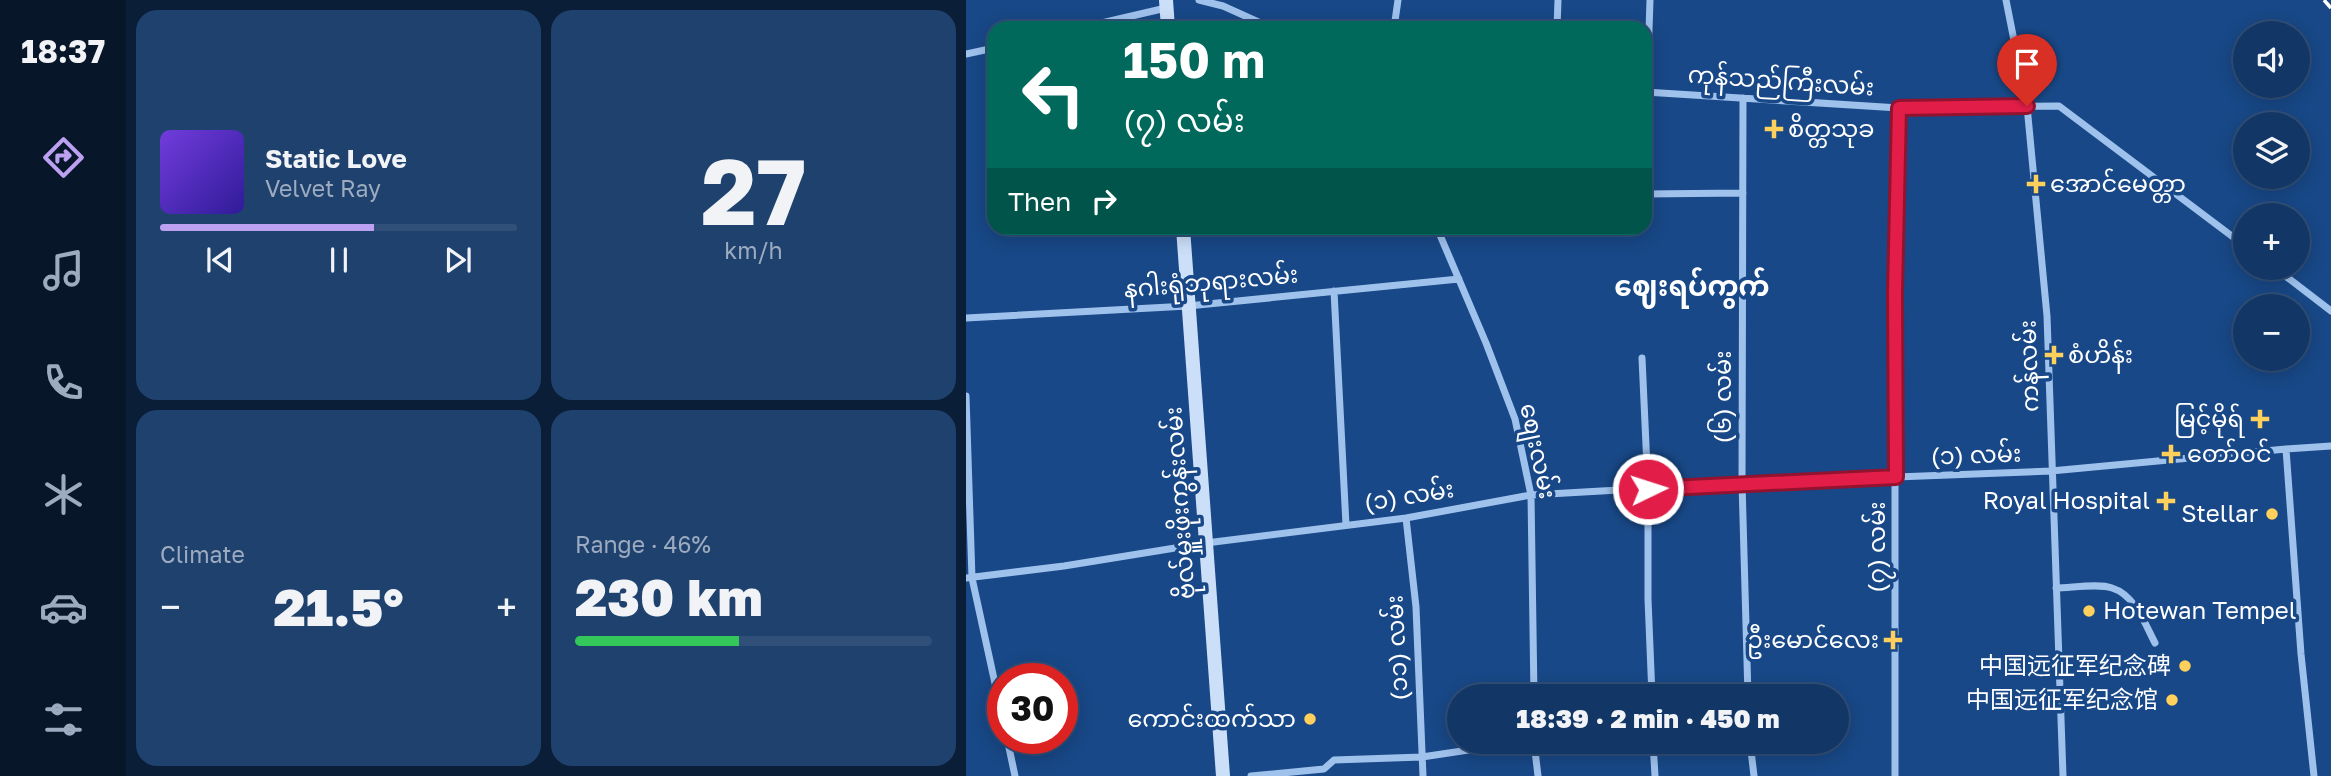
<!DOCTYPE html>
<html lang="en">
<head>
<meta charset="utf-8">
<style>
  :root { --surface:#123665; --page:#1f416e; --text:#f1f3f6; --muted:#9cabbf; --line:#315079; --accent:#bca0f2 }
  body { margin:0; font-family:"Golos Text","Noto Sans SC","Noto Sans Myanmar",sans-serif; background:var(--page); color:var(--text); height:100vh; display:flex; flex-direction:column; font-size:26px; white-space:nowrap }
  * { box-sizing:border-box; margin:0 }
  p { font-size:23px; color:var(--muted) }
  .icon { flex:none; width:38px; height:38px; fill:none; stroke:currentColor; stroke-width:2; stroke-linecap:round; stroke-linejoin:round }
  .map { position:relative; flex:1; overflow:hidden }
  .panel { display:flex; flex-direction:column; gap:10px; padding:10px; background:#0a1e38; width:840px }
  .panel>* { flex:none }
  .banner { position:absolute; left:21px; top:21px; width:665px; height:214px; border-radius:21px; box-shadow:0 4px 18px #0003,0 0 0 2px var(--line); background:#00695c; color:#fff; overflow:hidden }
  .buttons { position:absolute; left:1267px; top:21px; display:grid; gap:14px }
  .buttons a { display:grid; place-items:center; width:77px; height:77px; border-radius:50%; background:var(--surface); box-shadow:0 4px 18px #0003,0 0 0 2px var(--line); font-size:35px }
  .speed { position:absolute; left:21px; top:663px; display:flex; gap:14px; font-size:35px; font-weight:700; text-align:center }
  .speed>* { display:grid; place-content:center; width:91px; height:91px; border-radius:50%; background:var(--surface); box-shadow:0 4px 18px #0003,0 0 0 2px var(--line); line-height:1 }
  .speed .limit { border:10px solid #d22; background:#fff; color:#111 }
  .pin { position:absolute; display:grid; place-items:center; width:60px; height:60px; color:#fff; margin:-72px -30px; border-radius:50% 50% 50% 0; rotate:-45deg; box-shadow:0 0 7px #0007 }
  .pin .icon { rotate:45deg }
  .me { position:absolute; width:77px; margin:-38px; rotate:86deg; stroke-linejoin:round; filter:drop-shadow(0 0 5px #0008) }
  .turn { display:flex; align-items:center; gap:24px; height:147px; padding:0 21px; font-size:32px }
  .turn .icon { width:91px; height:91px; stroke-width:2.5 }
  .turn b { display:block; font-size:49px; line-height:60px }
  .then { display:flex; align-items:center; height:66px; padding:0 21px; background:#0003; gap:14px; font-size:26px }
  .big { font-size:52px; font-weight:800; line-height:1.1 }
  .panel .card { flex:1; display:flex; flex-direction:column; justify-content:center; gap:10px; min-width:0; padding:0 24px; border-radius:21px; background:var(--page) }
  .panel .dial { align-items:center; gap:0 }
  .dial b { font-size:91px; line-height:1 }
  .song { display:flex; align-items:center; gap:21px }
  .cover { width:84px; height:84px; border-radius:10px; background:linear-gradient(135deg,hsl(260 70% 55%),hsl(250 70% 35%)) }
  .played { height:7px; border-radius:4px; background:linear-gradient(90deg,var(--accent) 60%,var(--line) 60%) }
  .keys { display:flex; justify-content:space-around; direction:ltr }
  .heat { display:flex; justify-content:space-between; align-items:center; font-size:38px; direction:ltr }
  .charge { height:10px; border-radius:5px; background:linear-gradient(90deg,#34c759 46%,var(--line) 0) }
  .panel .tiles { flex:1; display:grid; gap:10px; grid-template-columns:repeat(2,1fr) }
  .trip { position:absolute; left:481px; top:684px; width:402px; height:70px; border-radius:35px; background:var(--surface); box-shadow:0 4px 18px #0003,0 0 0 2px var(--line); font-weight:800; line-height:70px; text-align:center }
  main { display:flex; flex:1; min-height:0 }
  .tab-bar { display:flex; flex-direction:column; width:126px; justify-content:space-around; align-items:center; background:#071628; color:var(--muted) }
  .tab-bar .icon { width:49px; height:49px }
  .tab-bar .active { color:var(--accent) }
  .tab-bar b { font-size:32px; color:var(--text) }
  .map>svg:first-child { display:block }
  .lines { fill:none; stroke-linecap:round; stroke-linejoin:round }
  .street { stroke:#9fc2ed; stroke-width:7 }
  .secondary { stroke:#ccdff9; stroke-width:14 }
  .rail { stroke:#fff; stroke-width:3.5; stroke-dasharray:12 5; stroke-linecap:butt }
  .route-casing { stroke:#92132f; stroke-width:18 }
  .route { stroke:#e11d48; stroke-width:12 }
  .poi-dot { fill:#ffd05b; stroke:#184887; stroke-width:2.5 }
  .labels { text-anchor:middle; stroke-width:7; stroke-linejoin:round; paint-order:stroke }
  .street-label { font-size:24px; fill:#fff; stroke:#184887 }
  .poi-label { font-size:24px; fill:#fff; stroke:#184887; text-anchor:end }
  .quarter-label { font-size:28px; font-weight:bold; fill:#fff; stroke:#184887 }
</style>
</head>
<body>
<main>
<nav class="tab-bar">
<b>18:37</b>
<svg class="icon active" aria-label="directions" viewBox="0 0 24 24"><path d="M12 3l9 9-9 9-9-9zM9 14v-3h6M13 9l2 2-2 2"/></svg>
<svg class="icon" aria-label="music" viewBox="0 0 24 24"><path d="M9 18V5l10-2v13"/><circle cx="6" cy="18" r="3"/><circle cx="16" cy="16" r="3"/></svg>
<svg class="icon" aria-label="phone" viewBox="0 0 24 24"><path d="M5 4h4l2 5-3 2q2 4 5 5l2-3 5 2v4C11 20 4 13 5 4z"/></svg>
<svg class="icon" aria-label="climate" viewBox="0 0 24 24"><path d="M12 3v18M4 7l16 10M4 17L20 7"/></svg>
<svg class="icon" aria-label="car" viewBox="0 0 24 24"><path d="M5 17H2v-5l4-1 3-4h7l3 4 3 1v5h-3M9 17h6M6 11h13"/><circle cx="7" cy="17" r="2"/><circle cx="17" cy="17" r="2"/></svg>
<svg class="icon" aria-label="filters" viewBox="0 0 24 24"><path d="M4 7h16M4 17h16"/><circle cx="9" cy="7" r="2"/><circle cx="15" cy="17" r="2"/></svg>
</nav>
<section class="panel">
<div class="tiles">
<div class="card">
<div class="song"><i class="cover"></i><div><b>Static Love</b><p>Velvet Ray</p></div></div>
<div class="played"></div>
<div class="keys"><svg class="icon" aria-label="previous" viewBox="0 0 24 24"><path d="M18 5L8 12l10 7zM5 5v14"/></svg><svg class="icon" aria-label="pause" viewBox="0 0 24 24"><path d="M8 5v14M16 5v14"/></svg><svg class="icon" aria-label="next" viewBox="0 0 24 24"><path d="M6 5l10 7-10 7zM19 5v14"/></svg></div>
</div>
<div class="card dial"><b>27</b><p>km/h</p></div>
<div class="card"><p>Climate</p>
<div class="heat"><a>−</a><b class="big">21.5°</b><a>+</a></div>
</div>
<div class="card"><p>Range · 46%</p><b class="big">230 km</b><div class="charge"></div></div>
</div>
</section>
<div class="map">
<svg width="1365" height="776" viewBox="0 0 1365 776">
  <rect width="100%" height="100%" fill="#184887"/>
  <g class="lines">
    <path class="street" d="M 233,0 L 257,6 L 306,28
      M 1040,0 L 1061,106 L 1081,316 L 1097,776
      M 114,28 L 200,8
      M 428,28 L 432,0
      M 591,28 L 592,0
      M 0,54 L 28,48
      M 679,92 L 933,108 L 1093,106 L 1279,246
      M 681,92 L 684,0
      M 777,98 L 776,483 L 782,696
      M 679,194 L 777,193
      M 471,228 L 520,343 L 549,419 L 565,495 L 568,696
      M 218,229 L 238,228
      M 1309,268 L 1365,311
      M 368,291 L 380,525
      M 0,318 L 222,306 L 493,279
      M 676,358 L 682,489 L 682,599 L 686,696
      M 0,396 L 6,578 L 37,720
      M 1320,449 L 1365,446
      M 440,518 L 450,607 L 457,776
      M 0,578 L 98,566 L 240,543 L 440,518 L 565,495 L 776,483 L 1085,471 L 1320,449 L 1335,654 L 1348,776
      M 1090,588 C 1105,588 1133,583 1146,588 C 1169,595 1179,624 1189,643
      M 41,738 L 49,776
      M 568,742 L 572,776
      M 687,742 L 689,776
      M 784,742 L 788,776
      M 285,776 L 358,769 L 368,760 L 456,757 L 556,742
      M 929,776 L 929,293 L 933,108"/>
    <path class="secondary" d="M 200,0 L 202,28
      M 217,228 L 257,776"/>
    <path class="rail" d="M 1358,0 L 1365,8"/>
  </g>
  <g class="lines">
    <defs>
      <path id="route" d="M 682,489 L 930,477 L 929,293 L 933,108 L 1061,106"/>
    </defs>
    <use href="#route" class="route-casing"/>
    <use href="#route" class="route"/>
  </g>
  <g class="poi-dot">
    <path d="M804.5 118.5h7v7h7v7h-7v7h-7v-7h-7v-7h7z"/>
    <path d="M1066.5 173.5h7v7h7v7h-7v7h-7v-7h-7v-7h7z"/>
    <path d="M1084.5 344.5h7v7h7v7h-7v7h-7v-7h-7v-7h7z"/>
    <path d="M1290.5 408.5h7v7h7v7h-7v7h-7v-7h-7v-7h7z"/>
    <path d="M1201.5 443.5h7v7h7v7h-7v7h-7v-7h-7v-7h7z"/>
    <path d="M1196.5 490.5h7v7h7v7h-7v7h-7v-7h-7v-7h7z"/>
    <circle cx="1306" cy="514" r="7"/>
    <circle cx="1123" cy="611" r="7"/>
    <path d="M923.5 629.5h7v7h7v7h-7v7h-7v-7h-7v-7h7z"/>
    <circle cx="1219" cy="666" r="7"/>
    <circle cx="1206" cy="700" r="7"/>
    <circle cx="344" cy="719" r="7"/>
  </g>
  <g class="labels">
    <g class="street-label">
      <text transform="translate(815 81) rotate(4)" y="8">ကုန်သည်ကြီးလမ်း</text>
      <text transform="translate(245 282) rotate(-5)" y="8">နဂါးရုံဘုရားလမ်း</text>
      <text transform="translate(1063 366) rotate(-92)" y="8">ကန်လမ်း</text>
      <text transform="translate(757 397) rotate(-90)" y="8">(၆) လမ်း</text>
      <text transform="translate(572 451) rotate(78)" y="8">စျေးလမ်း</text>
      <text transform="translate(1010 455) rotate(-2)" y="8">(၁) လမ်း</text>
      <text transform="translate(443 496) rotate(-9)" y="8">(၁) လမ်း</text>
      <text transform="translate(214 503) rotate(-94)" y="8">ဗိုလ်မှူးဖိုးကွန်းလမ်း</text>
      <text transform="translate(911 547) rotate(-90)" y="8">(၇) လမ်း</text>
      <text transform="translate(431 648) rotate(-93)" y="8">(၁၁) လမ်း</text>
    </g>
    <g class="poi-label">
      <text x="822" y="137" text-anchor="start">စိတ္တသုခ</text>
      <text x="1084" y="192" text-anchor="start">အောင်မေတ္တာ</text>
      <text x="1102" y="363" text-anchor="start">စံဟိန်း</text>
      <text x="1278" y="427">မြင့်မိုရ်</text>
      <text x="1221" y="462" text-anchor="start">တော်ဝင်</text>
      <text x="1184" y="509">Royal Hospital</text>
      <text x="1292" y="522">Stellar</text>
      <text x="1137" y="619" text-anchor="start">Hotewan Tempel</text>
      <text x="913" y="648">ဦးမောင်လေး</text>
      <text x="1205" y="674">中国远征军纪念碑</text>
      <text x="1192" y="708">中国远征军纪念馆</text>
      <text x="330" y="727">ကောင်းထက်သာ</text>
    </g>
    <g class="quarter-label">
      <text x="726" y="296">ဈေးရပ်ကွက်</text>
    </g>
  </g>
</svg>
<div class="buttons">
<a><svg class="icon" aria-label="sound" viewBox="0 0 24 24"><path d="M4 9h4l5-4v14l-5-4H4zM17 9q2 3 0 6"/></svg></a>
<a><svg class="icon" aria-label="layers" viewBox="0 0 24 24"><path d="M12 4l9 5-9 5-9-5zM3 14l9 5 9-5"/></svg></a>
<a>+</a>
<a>−</a>
</div>
<div class="speed"><div class="limit">30</div></div>
<div class="pin" style="left:1061px;top:106px;background:#d93025"><svg class="icon" aria-label="arrive" viewBox="0 0 24 24"><path d="M6 21V4h12l-3 4 3 4H6"/></svg></div>
<svg class="me" style="left:682px;top:489px" viewBox="-20 -20 40 40"><circle r="17" fill="#e11d48" stroke="#fff" stroke-width="3"/><path d="M0-11L8 9 0 5-8 9z" fill="#fff"/></svg>
<div class="trip">18:39 · 2 min · 450 m</div>
<div class="banner">
<div class="turn"><svg class="icon" aria-label="left" viewBox="0 0 24 24"><path d="M17 20v-9H6M10 6l-5 5 5 5"/></svg><div><b>150 m</b>(၇) လမ်း</div></div>
<div class="then">Then<svg class="icon" aria-label="right" viewBox="0 0 24 24"><path d="M7 20v-9h11M14 6l5 5-5 5"/></svg></div>
</div>
</div>
</main>
</body>
</html>
